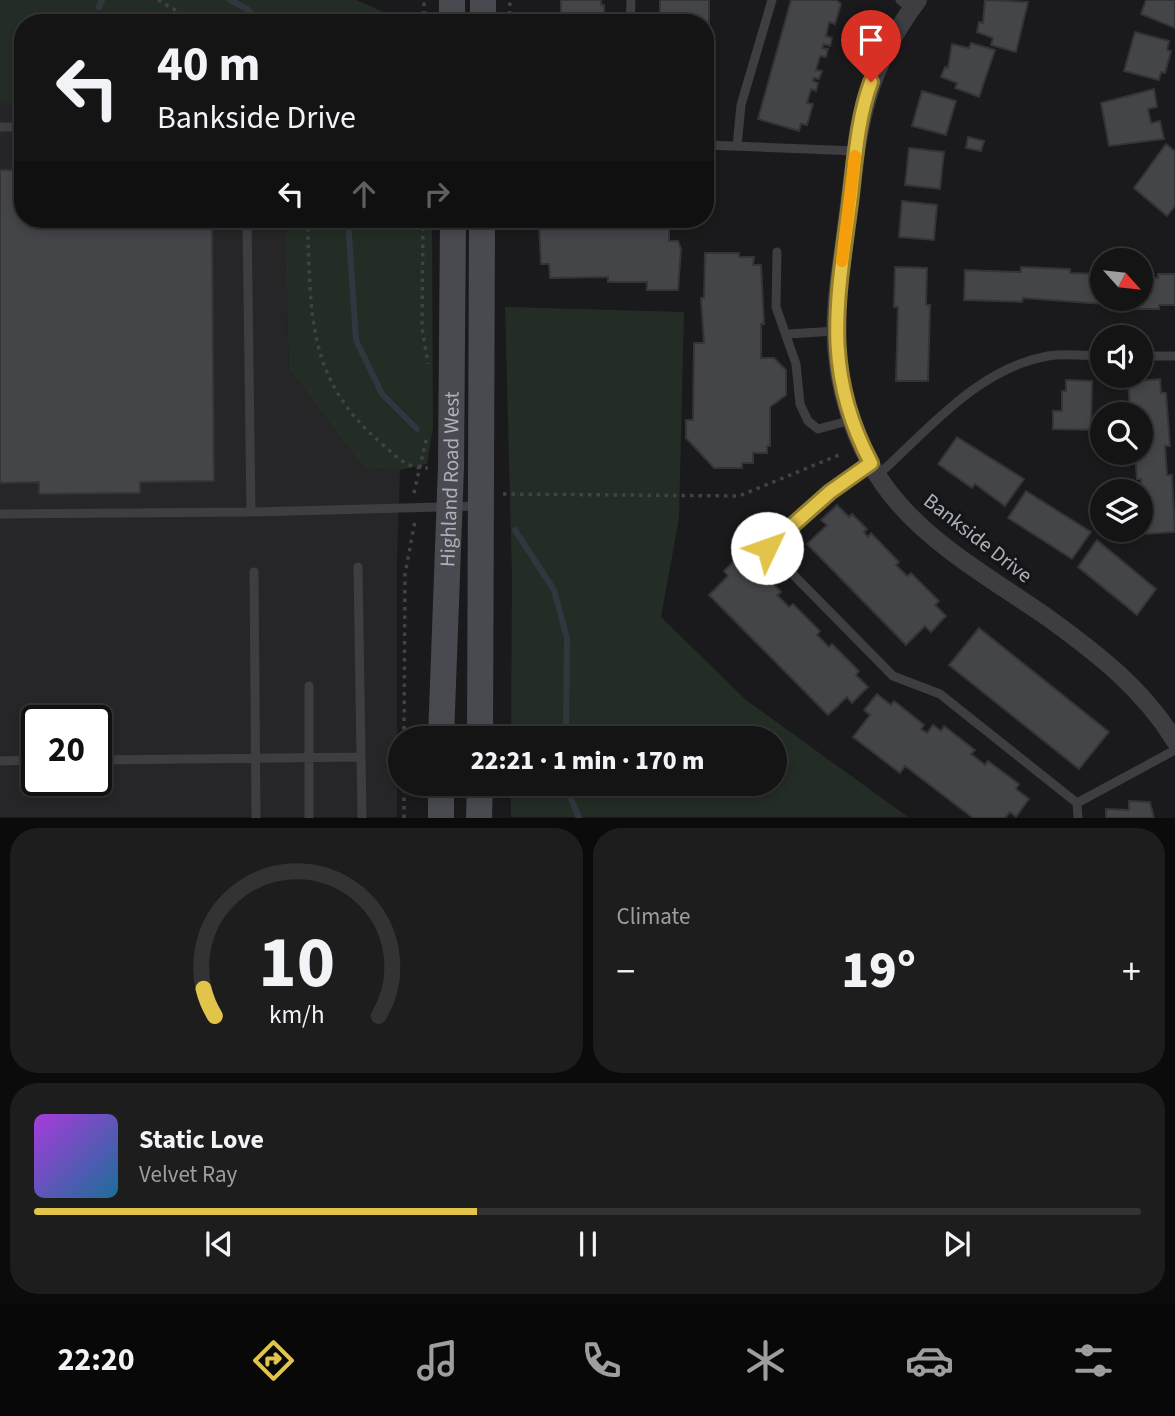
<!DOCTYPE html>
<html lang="en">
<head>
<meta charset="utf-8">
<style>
  :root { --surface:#141415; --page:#1d1d1e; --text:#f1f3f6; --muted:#9d9ea0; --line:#333334; --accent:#e3c44b }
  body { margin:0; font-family:"Source Sans 3",sans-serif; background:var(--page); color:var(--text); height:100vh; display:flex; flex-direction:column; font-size:26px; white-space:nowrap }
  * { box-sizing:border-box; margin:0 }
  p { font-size:23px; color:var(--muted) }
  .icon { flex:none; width:38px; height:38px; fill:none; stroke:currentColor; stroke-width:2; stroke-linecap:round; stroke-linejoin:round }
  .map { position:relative; height:818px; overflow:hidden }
  .drawer { display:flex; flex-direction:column; gap:10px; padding:10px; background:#0b0b0c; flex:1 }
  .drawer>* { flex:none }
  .top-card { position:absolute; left:14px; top:14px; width:700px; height:214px; border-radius:28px; box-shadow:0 4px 10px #0003,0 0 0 2px var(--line); background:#141415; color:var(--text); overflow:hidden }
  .needle { width:46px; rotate:117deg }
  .buttons { position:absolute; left:1090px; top:248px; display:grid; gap:14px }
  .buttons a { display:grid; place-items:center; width:63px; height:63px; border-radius:50%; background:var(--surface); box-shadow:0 4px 10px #0003,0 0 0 2px var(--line); font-size:35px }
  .speed { position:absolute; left:21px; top:705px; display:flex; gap:14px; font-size:35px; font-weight:700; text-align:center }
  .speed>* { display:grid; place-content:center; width:91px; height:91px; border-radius:50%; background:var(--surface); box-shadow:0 4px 10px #0003,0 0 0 2px var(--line); line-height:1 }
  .speed .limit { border:4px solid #111; border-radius:10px; background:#fff; color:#111 }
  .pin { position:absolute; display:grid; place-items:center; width:60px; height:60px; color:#fff; margin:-72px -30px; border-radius:50% 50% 50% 0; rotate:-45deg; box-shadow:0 0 7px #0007 }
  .pin .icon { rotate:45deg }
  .me { position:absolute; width:77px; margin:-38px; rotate:48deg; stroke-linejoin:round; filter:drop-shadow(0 0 5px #0008) }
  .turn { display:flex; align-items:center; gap:24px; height:147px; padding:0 28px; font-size:32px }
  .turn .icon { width:91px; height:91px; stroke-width:2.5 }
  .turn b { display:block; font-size:49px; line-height:60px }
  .lanes { display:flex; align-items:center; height:66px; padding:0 28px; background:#0003; justify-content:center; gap:35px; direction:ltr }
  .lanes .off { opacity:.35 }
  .big { font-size:52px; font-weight:800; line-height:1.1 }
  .drawer .tile { flex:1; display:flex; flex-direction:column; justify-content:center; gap:10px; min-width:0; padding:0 24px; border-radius:28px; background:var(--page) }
  .drawer .dial { align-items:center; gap:0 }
  .dial svg { height:182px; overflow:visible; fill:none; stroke:var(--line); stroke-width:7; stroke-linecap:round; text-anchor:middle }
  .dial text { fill:var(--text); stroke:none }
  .song { display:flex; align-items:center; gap:21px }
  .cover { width:84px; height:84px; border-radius:10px; background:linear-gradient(135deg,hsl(280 70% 55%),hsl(200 70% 35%)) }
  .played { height:7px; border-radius:4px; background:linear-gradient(90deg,var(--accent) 40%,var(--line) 40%) }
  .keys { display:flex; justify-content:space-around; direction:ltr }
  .heat { display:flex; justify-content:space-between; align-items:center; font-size:38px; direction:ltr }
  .drawer .tiles { flex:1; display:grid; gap:10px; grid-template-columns:1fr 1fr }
  .tile:last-child { grid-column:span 2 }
  .trip { position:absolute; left:388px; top:726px; width:399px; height:70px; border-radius:35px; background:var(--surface); box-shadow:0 4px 10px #0003,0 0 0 2px var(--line); font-weight:800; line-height:70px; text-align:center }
  .tabs { display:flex; height:112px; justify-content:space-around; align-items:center; background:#080808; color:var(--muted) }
  .tabs .icon { width:49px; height:49px }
  .tabs .current { color:var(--accent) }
  .tabs b { font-size:32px; color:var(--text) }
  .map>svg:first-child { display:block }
  .built { fill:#262629; fill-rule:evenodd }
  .green { fill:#242c26 }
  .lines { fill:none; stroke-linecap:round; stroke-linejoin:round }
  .stream { stroke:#31373f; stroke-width:6 }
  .building { fill:#444549; stroke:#343438; stroke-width:2 }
  .path { stroke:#414247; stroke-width:3.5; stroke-dasharray:3.5 5; stroke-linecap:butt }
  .service { stroke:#3d3d42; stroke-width:9 }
  .minor { stroke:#3d3d42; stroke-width:18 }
  .secondary { stroke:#494a50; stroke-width:26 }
  .route-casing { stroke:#947f31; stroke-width:18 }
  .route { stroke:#e3c44b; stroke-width:12 }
  .slow { stroke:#f59e0b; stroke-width:12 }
  .labels { text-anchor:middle; stroke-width:7; stroke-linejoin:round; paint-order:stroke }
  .street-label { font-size:21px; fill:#adb0ba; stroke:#151517 }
</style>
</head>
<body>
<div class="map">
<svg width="1175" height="818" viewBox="0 0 1175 818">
  <rect width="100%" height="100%" fill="#1a1a1c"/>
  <path class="built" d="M 0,103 L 23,103 L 23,219 L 284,219 L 289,369 L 364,469 L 400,470 L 397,560 L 397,817 L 0,817 ZM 37,721 L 96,721 L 96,780 L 37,780 Z"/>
  <path class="green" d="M 0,0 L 357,0 L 407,23 L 23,23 L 23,103 L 0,103 Z
    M 284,219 L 432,219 L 433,428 L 427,464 L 400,470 L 364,469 L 289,369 Z
    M 505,307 L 684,312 L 679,518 L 661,617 L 746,700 L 908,817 L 511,817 L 511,784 L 775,784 L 775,738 L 511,738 L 512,575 Z"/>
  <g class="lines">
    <path class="stream" d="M 230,0 L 247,9 L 260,23
      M 99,7 L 102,0
      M 348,219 L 356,340 L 382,394 L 417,429
      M 515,530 L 554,590 L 567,638 L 566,738
      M 565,784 L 579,818"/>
  </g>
  <path class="building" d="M 561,0 L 601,0 L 601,5 L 604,5 L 604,23 L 561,23 Z
    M 660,0 L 709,0 L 709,27 L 705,27 L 705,23 L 660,21 Z
    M 791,0 L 836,0 L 841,4 L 835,24 L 829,22 L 826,36 L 832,38 L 830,46 L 824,44 L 822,48 L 828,49 L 826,57 L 820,56 L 816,70 L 822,71 L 819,79 L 814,78 L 813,81 L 818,83 L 816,91 L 811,89 L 807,103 L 813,104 L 807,125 L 801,124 L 799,131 L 758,119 Z
    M 985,0 L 1028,2 L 1016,52 L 991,45 L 993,38 L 977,32 L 979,22 L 983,23 Z
    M 1146,0 L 1175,0 L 1175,28 L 1141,14 Z
    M 1135,32 L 1169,41 L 1167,50 L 1171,51 L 1165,73 L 1161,72 L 1159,80 L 1124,71 Z
    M 971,43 L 995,50 L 979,97 L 955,88 L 957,83 L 941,77 L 945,67 L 948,68 L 952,44 L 969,48 Z
    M 1154,89 L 1157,107 L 1148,109 L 1151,123 L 1160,121 L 1164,139 L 1109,146 L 1101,103 Z
    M 922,91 L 956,101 L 946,135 L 912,126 Z
    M 968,137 L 984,141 L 981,151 L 966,148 Z
    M 1166,144 L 1175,151 L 1175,206 L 1167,216 L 1134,188 Z
    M 909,148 L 944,152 L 940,189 L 905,185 Z
    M 0,170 L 23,170 L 23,219 L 212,219 L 214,481 L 140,482 L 140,493 L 39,494 L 39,482 L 0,483 Z
    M 902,201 L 937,205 L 934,240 L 899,237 Z
    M 541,219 L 669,221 L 669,241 L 678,241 L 681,249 L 678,290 L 647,290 L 647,282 L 608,282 L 608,277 L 550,278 L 549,264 L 541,264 L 539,222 Z
    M 705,253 L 739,253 L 739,257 L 754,257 L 753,265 L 761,265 L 764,324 L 761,324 L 761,358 L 774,358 L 786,370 L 786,395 L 770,407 L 770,446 L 767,446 L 767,453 L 753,453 L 753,463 L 742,463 L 742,468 L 714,468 L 686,438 L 686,420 L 693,420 L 694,343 L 704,343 L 701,298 L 704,298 Z
    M 895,267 L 927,268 L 926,305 L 930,305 L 928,381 L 896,381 L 898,307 L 894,307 Z
    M 1021,267 L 1070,269 L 1070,273 L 1102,274 L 1102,299 L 1116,299 L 1116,305 L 1023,298 L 1022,302 L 964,300 L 965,270 L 1021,272 Z
    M 1158,274 L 1175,274 L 1175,305 L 1159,305 L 1159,309 L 1126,309 L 1126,299 L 1141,299 L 1141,278 L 1158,278 Z
    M 1160,379 L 1161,393 L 1166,393 L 1170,446 L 1165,446 L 1167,475 L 1172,475 L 1175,532 L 1145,534 L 1141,479 L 1137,479 L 1135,453 L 1141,453 L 1141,415 L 1137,415 L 1137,408 L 1130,408 L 1128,382 Z
    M 1066,380 L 1092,381 L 1091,430 L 1053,429 L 1053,411 L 1062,411 L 1062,391 L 1066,391 Z
    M 957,437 L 1024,479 L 1005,506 L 975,484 L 972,488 L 938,464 Z
    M 1026,491 L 1091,532 L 1072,559 L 1008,518 Z
    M 837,505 L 849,517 L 852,514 L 867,529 L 864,532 L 868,537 L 871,533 L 899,562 L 896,565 L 907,576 L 911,573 L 939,601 L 935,605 L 946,616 L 931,632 L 925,626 L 906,645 L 807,544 L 827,525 L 821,520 Z
    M 1097,540 L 1156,589 L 1137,615 L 1078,567 Z
    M 739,556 L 750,568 L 754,564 L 781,592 L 777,595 L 789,607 L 793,604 L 820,631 L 817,635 L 829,647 L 832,644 L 859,671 L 856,675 L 868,687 L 852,703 L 847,697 L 828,715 L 709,595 L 728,576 L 724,571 Z
    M 979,628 L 1109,732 L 1079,769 L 949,665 Z
    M 877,694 L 891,705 L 894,701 L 924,725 L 921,729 L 927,733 L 933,725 L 941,731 L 944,726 L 975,750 L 971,754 L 985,765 L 988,761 L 1019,784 L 1016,789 L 1029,799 L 1016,817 L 1010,812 L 1005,818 L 973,818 L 905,766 L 900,773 L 853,737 L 870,715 L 864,710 Z
    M 1129,801 L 1150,802 L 1154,818 L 1106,818 L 1106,809 L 1129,810 Z"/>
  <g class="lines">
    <path class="path" d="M 158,0 L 198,23
      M 424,23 L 424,0
      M 509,23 L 510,0
      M 307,219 C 312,313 304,377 382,444 C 397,457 407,469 428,468
      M 423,219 L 422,328 L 428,364
      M 537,219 L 537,227
      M 414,493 L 427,436
      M 503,494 L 739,496 L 839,455
      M 404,738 L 405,574 L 415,521
      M 404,818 L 404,784"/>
    <path class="service" d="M 900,0 L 911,9
      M 630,23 L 631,0
      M 0,127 L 23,127
      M 705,145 L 856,151
      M 737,146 L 741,105 L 772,0
      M 247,219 L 251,512
      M 777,252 L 776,307 L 796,364 L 800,404 L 808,421 L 818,429 L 852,420
      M 788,334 L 836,331
      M 1141,356 L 1175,356
      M 871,463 L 830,492 L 767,548 L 893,676 L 940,694 L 1077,803 L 1175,750
      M 878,475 C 928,430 978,368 1048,356 C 1065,353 1085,356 1102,356
      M 0,514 L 251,512 L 478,506
      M 358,567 L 362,818
      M 254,572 L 256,818
      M 96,760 L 361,757
      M 0,761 L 37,760
      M 1077,803 L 1078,818
      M 309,818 L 309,686"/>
    <path class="minor" d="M 918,0 C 860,77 858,137 846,228 C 843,256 837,285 836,313 C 832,380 854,453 899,504 C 940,551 1000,584 1051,620 C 1099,655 1143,689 1175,741"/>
    <g class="secondary">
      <path d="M 452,0 L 452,23"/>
      <path d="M 483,23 L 483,0"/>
      <path id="s1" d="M 441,738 L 451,467 L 453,219"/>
      <path d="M 480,738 L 482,219"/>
      <path d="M 441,818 L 441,784"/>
      <path d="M 479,818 L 480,784"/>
    </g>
  </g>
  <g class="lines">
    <defs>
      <path id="route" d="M 767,548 L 830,492 L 871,463 C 822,371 837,301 850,203 C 855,162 857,120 871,82"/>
    </defs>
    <use href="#route" class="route-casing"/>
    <use href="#route" class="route"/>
    <path class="slow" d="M 842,261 L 855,156"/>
  </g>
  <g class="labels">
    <g class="street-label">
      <text dy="7" stroke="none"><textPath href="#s1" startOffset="259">Highland Road West</textPath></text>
      <text transform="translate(978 538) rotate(38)" y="7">Bankside Drive</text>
    </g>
  </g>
</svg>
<div class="buttons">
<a><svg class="needle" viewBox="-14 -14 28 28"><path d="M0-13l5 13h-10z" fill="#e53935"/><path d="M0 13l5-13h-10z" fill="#9d9ea0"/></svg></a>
<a><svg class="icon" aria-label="sound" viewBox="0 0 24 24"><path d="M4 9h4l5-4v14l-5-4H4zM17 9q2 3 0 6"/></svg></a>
<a><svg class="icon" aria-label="search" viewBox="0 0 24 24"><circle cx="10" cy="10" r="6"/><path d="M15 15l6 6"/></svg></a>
<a><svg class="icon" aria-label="layers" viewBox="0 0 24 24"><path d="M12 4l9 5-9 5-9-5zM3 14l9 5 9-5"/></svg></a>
</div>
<div class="speed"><div class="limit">20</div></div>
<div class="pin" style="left:871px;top:82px;background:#d93025"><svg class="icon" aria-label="arrive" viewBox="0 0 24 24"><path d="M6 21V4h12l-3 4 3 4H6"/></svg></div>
<svg class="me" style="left:767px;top:548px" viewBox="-20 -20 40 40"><circle r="19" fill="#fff"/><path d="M0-13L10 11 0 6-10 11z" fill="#e3c44b"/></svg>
<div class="trip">22:21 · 1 min · 170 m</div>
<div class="top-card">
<div class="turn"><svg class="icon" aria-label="left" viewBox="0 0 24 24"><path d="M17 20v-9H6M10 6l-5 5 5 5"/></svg><div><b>40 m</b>Bankside Drive</div></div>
<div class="lanes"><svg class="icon" aria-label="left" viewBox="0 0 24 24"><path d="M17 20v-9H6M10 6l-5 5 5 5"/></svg><svg class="icon off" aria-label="ahead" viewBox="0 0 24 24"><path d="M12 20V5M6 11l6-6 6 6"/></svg><svg class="icon off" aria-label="right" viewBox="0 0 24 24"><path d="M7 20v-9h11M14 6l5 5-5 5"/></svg></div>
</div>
</div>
<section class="drawer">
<div class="tiles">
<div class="tile dial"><svg viewBox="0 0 100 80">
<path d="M14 69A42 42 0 1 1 86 69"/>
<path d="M14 69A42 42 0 0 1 9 57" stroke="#e3c44b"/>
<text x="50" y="56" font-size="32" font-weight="700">10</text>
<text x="50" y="72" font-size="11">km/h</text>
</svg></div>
<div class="tile"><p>Climate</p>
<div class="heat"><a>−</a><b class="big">19°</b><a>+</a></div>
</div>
<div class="tile">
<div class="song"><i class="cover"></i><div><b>Static Love</b><p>Velvet Ray</p></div></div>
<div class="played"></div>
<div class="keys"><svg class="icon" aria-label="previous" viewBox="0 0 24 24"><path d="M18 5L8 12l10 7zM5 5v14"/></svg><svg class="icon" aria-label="pause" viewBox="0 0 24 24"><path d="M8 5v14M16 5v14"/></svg><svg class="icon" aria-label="next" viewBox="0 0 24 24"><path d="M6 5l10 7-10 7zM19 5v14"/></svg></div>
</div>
</div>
</section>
<nav class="tabs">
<b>22:20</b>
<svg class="icon current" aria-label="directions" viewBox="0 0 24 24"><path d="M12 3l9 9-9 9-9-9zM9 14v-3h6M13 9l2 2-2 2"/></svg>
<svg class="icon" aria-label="music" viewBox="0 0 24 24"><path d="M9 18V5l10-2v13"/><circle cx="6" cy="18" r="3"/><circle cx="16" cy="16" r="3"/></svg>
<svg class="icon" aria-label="phone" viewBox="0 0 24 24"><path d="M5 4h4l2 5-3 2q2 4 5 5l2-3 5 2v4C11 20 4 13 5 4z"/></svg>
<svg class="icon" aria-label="climate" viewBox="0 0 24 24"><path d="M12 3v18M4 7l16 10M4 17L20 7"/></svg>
<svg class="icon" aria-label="car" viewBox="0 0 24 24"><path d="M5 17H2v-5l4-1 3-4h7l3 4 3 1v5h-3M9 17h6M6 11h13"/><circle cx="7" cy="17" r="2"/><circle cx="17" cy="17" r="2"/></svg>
<svg class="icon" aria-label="filters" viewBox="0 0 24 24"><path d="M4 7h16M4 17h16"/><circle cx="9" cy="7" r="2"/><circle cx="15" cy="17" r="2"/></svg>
</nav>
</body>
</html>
